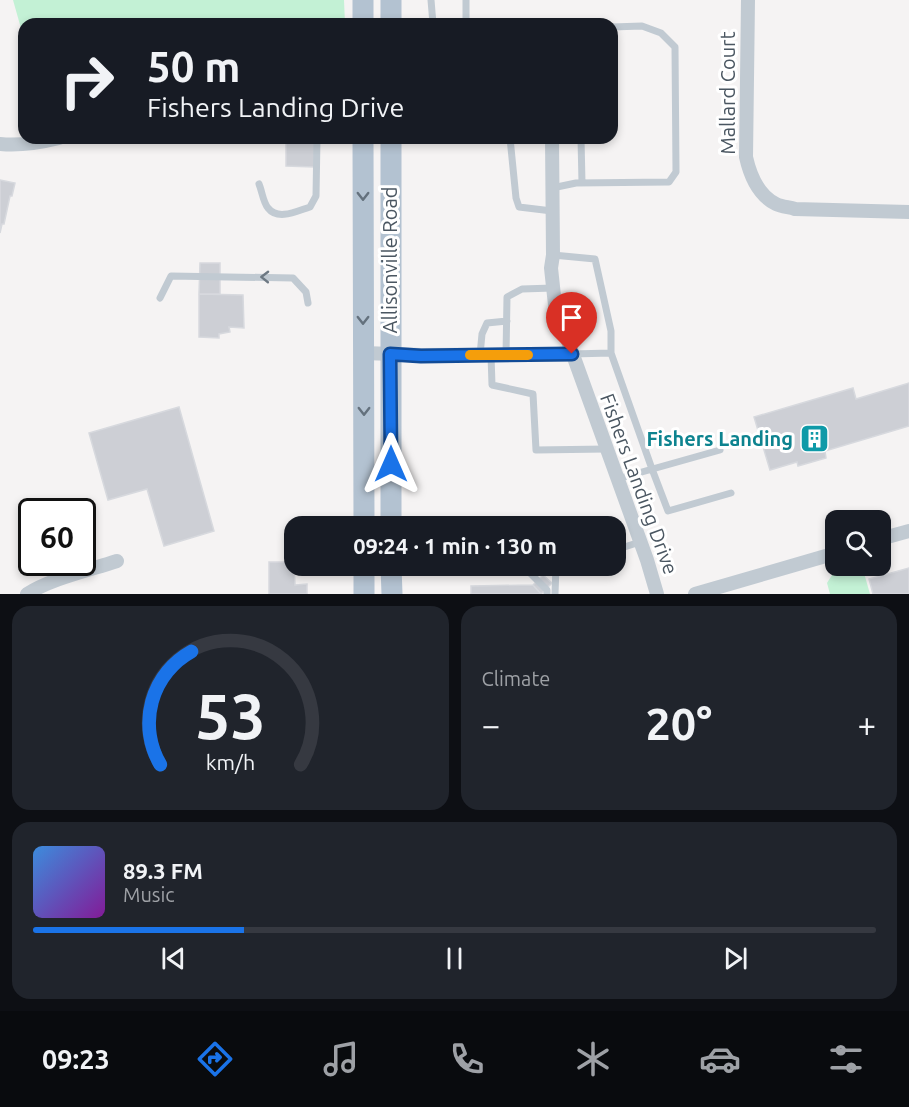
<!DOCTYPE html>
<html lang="en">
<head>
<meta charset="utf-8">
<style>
  :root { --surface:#171b24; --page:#20242c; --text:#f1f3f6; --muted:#9ea1a6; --line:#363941; --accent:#1a73e8 }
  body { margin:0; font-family:Ubuntu,sans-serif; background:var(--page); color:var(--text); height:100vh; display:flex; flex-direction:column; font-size:22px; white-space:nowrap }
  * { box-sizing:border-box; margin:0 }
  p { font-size:20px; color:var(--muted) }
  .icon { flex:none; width:33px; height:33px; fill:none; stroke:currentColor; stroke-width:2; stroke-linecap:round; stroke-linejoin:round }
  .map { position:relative; height:594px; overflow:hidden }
  .panel { display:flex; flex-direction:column; gap:12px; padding:12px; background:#0d0f14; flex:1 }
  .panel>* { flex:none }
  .guide { position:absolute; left:18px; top:18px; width:600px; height:126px; border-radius:18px; box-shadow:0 3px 9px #0003; background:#171b24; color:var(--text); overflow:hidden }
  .buttons { position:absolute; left:825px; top:510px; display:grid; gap:12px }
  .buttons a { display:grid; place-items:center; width:66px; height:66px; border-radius:12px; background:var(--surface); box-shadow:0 3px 9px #0003; font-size:30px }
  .speed { position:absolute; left:18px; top:498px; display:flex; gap:12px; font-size:30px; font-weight:700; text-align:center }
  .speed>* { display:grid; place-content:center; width:78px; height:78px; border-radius:50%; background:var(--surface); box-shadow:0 3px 9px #0003; line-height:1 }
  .speed .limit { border:3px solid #111; border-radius:9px; background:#fff; color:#111 }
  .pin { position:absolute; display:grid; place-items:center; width:51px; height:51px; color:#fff; margin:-62px -26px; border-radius:50% 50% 50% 0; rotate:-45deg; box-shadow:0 0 6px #0007 }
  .pin .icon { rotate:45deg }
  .me { position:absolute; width:66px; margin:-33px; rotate:0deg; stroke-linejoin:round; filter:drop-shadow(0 0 4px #0008) }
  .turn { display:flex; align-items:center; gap:21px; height:126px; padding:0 30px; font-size:27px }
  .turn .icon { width:78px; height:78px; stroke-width:2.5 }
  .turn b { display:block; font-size:42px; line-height:51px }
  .big { font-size:45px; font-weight:700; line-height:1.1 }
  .panel .card { flex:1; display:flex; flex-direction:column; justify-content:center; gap:9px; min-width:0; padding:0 21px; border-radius:18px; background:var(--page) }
  .panel .dial { align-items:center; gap:0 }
  .dial svg { height:156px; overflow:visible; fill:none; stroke:var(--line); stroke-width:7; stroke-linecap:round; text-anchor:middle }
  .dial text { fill:var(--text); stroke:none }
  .song { display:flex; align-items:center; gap:18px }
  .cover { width:72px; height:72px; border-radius:9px; background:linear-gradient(135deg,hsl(210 70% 55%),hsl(290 70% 35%)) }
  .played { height:6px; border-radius:3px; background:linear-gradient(90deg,var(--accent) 25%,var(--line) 25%) }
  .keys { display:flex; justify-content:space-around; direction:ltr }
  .heat { display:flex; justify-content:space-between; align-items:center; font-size:33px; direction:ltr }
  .panel .tiles { flex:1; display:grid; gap:12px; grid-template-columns:1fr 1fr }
  .card:last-child { grid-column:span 2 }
  .trip { position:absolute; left:284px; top:516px; width:342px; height:60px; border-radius:18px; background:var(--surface); box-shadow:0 3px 9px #0003; font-weight:700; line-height:60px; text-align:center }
  .tab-bar { display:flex; height:96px; justify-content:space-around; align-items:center; background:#090b0e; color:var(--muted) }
  .tab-bar .icon { width:42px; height:42px }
  .tab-bar .selected { color:var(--accent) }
  .tab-bar b { font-size:27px; color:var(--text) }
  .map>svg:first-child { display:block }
  .green { fill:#c3f1d5 }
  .building { fill:#cdcfd5; stroke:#d7d9de; stroke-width:1.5 }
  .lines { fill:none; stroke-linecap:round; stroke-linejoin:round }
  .lane { stroke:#c1cad2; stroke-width:7 }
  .street { stroke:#c1cad2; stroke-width:14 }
  .primary { stroke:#b3c2d1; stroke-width:21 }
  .oneway { stroke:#64717d }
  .oneway2 { stroke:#6e7983 }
  .route-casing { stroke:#114b97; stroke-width:15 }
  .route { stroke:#1a73e8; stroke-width:10 }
  .slow { stroke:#f59e0b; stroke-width:10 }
  .labels { text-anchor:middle; stroke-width:6; stroke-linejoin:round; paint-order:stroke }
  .street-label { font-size:20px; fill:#4a5661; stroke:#fff }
  .culture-label { font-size:20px; font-weight:bold; fill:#0d838f; stroke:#fff; text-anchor:end }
</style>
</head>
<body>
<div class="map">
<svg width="909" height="594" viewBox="0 0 909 594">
  <rect width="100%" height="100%" fill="#f5f3f3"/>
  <path class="green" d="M 13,0 L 344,0 L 345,24 L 24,24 L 24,39 Z
    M 862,566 L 870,594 L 830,594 L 827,583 L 832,575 Z"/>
  <path class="building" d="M 286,138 L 315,138 L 314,167 L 286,166 Z
    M 0,180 L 15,183 L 12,196 L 10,196 L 4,224 L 2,224 L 0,233 Z
    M 200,263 L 220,263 L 220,294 L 199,294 Z
    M 199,294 L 243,295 L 244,328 L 229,327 L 230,332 L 219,334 L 219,338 L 199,337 Z
    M 909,383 L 909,426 L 825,451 L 826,458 L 798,466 L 797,462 L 770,470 L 754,417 L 853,388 L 856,399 Z
    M 179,407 L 214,531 L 164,546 L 147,489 L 108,500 L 89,433 Z
    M 269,562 L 294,562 L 295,585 L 307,584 L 307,594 L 269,594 Z
    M 909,568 L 909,594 L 873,594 L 869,579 Z
    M 543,575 L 552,583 L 541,594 L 533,585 Z
    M 533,585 L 541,594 L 471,594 L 471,586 Z"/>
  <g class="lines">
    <path class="lane" d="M 431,0 L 433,24
      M 466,0 L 466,24
      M 510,138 L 516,198 L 519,207 L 552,211
      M 581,138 L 582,183
      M 259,184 C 262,191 263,202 268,208 C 278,221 297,211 310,207 L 316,196 L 317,138
      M 552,188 L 576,183 L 669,182 L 676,172 L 675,47 L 661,33 L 642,26 L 612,27
      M 553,255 L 595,259 L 611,331 L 611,353 L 652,469 L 668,511 L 731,493
      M 160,298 L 171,276 L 293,278 L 306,292 L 308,303
      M 572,354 L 611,353
      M 480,355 L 482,334 L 487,323 L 507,321
      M 491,355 L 492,385 L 533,394 L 536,450 L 606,449
      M 506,355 L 507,297 L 522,289 L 553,288
      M 617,479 L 720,450
      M 615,550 L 640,542
      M 523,566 L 547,590 L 547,594
      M 555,594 L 556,566"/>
    <path class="street" d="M 748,0 L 746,157 C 750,175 758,195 776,204 C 782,207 789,207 795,209 L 909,212
      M 552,138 L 553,255 L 551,268 L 555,305 L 647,560 L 657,594
      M 0,144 C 20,146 39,143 59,138
      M 364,353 L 421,355 L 572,354
      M 880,539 L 909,531
      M 27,594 C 50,579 90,570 117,561
      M 695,594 L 836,553"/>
    <path class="primary" d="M 391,0 L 391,24
      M 363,24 L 363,0
      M 363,138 L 364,526
      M 391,138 L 391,526
      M 364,566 L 364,594
      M 391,566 L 392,594"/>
  </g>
  <defs><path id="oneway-chevron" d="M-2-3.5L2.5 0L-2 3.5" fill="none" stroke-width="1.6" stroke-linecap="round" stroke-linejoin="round" transform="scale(1.5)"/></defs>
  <g class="oneway">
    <use href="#oneway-chevron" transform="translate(363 196) rotate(90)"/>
    <use href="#oneway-chevron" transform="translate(363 320) rotate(90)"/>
    <use href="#oneway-chevron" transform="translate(364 411) rotate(90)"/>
  </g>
  <use class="oneway2" href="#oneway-chevron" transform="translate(265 277) rotate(-179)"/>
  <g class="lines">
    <defs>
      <path id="route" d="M 391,464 L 390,354 L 421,356 L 572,354"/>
    </defs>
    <use href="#route" class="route-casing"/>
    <use href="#route" class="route"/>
    <path class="slow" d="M 470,355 L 528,355"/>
  </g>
  <defs>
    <symbol id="building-square" viewBox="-11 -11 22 22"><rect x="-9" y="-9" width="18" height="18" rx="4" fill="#0f9aa8" stroke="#fff"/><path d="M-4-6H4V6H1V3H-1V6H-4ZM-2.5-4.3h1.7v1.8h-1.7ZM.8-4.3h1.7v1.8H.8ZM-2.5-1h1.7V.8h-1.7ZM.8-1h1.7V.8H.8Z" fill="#fff"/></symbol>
  </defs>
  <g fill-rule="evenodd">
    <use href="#building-square" x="798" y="422" width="33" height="33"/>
  </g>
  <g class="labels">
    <g class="street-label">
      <text transform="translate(728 93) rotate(-90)" y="7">Mallard Court</text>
      <text transform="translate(390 260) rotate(-90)" y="7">Allisonville Road</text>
      <text transform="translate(639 484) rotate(70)" y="7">Fishers Landing Drive</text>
    </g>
    <g class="culture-label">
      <text x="793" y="446">Fishers Landing</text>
    </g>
  </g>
</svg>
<div class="buttons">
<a><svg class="icon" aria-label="search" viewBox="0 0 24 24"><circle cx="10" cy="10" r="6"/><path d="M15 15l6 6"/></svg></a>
</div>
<div class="speed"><div class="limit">60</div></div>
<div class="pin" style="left:572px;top:354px;background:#d93025"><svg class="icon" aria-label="arrive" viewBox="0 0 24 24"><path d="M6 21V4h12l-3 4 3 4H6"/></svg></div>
<svg class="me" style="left:391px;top:464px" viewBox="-20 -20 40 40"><path d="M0-17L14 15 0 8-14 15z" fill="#1a73e8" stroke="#fff" stroke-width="4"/></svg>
<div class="trip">09:24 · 1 min · 130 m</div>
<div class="guide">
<div class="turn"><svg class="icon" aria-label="right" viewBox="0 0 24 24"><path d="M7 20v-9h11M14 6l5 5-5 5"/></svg><div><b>50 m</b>Fishers Landing Drive</div></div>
</div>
</div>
<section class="panel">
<div class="tiles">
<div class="card dial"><svg viewBox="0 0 100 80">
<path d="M14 69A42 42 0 1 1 86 69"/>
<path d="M14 69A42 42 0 0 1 30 11" stroke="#1a73e8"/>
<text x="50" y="56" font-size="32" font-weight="700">53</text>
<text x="50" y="72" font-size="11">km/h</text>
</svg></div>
<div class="card"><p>Climate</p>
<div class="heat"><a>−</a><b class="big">20°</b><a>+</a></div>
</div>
<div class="card">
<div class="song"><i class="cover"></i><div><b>89.3 FM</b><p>Music</p></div></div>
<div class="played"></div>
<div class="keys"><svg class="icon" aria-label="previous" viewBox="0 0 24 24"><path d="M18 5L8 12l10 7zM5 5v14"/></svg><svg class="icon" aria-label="pause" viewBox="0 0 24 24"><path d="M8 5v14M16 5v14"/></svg><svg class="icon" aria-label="next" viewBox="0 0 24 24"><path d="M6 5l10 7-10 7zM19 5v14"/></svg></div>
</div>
</div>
</section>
<nav class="tab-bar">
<b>09:23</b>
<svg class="icon selected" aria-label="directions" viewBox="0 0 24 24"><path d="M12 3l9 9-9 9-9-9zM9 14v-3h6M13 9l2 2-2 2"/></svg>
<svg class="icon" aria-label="music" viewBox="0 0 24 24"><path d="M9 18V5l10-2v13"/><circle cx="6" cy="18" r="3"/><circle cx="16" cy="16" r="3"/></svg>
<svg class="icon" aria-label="phone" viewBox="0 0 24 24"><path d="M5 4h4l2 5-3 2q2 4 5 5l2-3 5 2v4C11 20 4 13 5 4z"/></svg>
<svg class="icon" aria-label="climate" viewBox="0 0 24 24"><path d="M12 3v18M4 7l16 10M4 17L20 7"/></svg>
<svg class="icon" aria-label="car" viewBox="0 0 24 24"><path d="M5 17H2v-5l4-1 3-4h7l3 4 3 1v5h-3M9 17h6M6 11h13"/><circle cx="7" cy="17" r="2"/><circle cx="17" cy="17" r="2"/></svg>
<svg class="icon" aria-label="filters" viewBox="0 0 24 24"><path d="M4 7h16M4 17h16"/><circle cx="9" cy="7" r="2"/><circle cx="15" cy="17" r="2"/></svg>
</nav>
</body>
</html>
